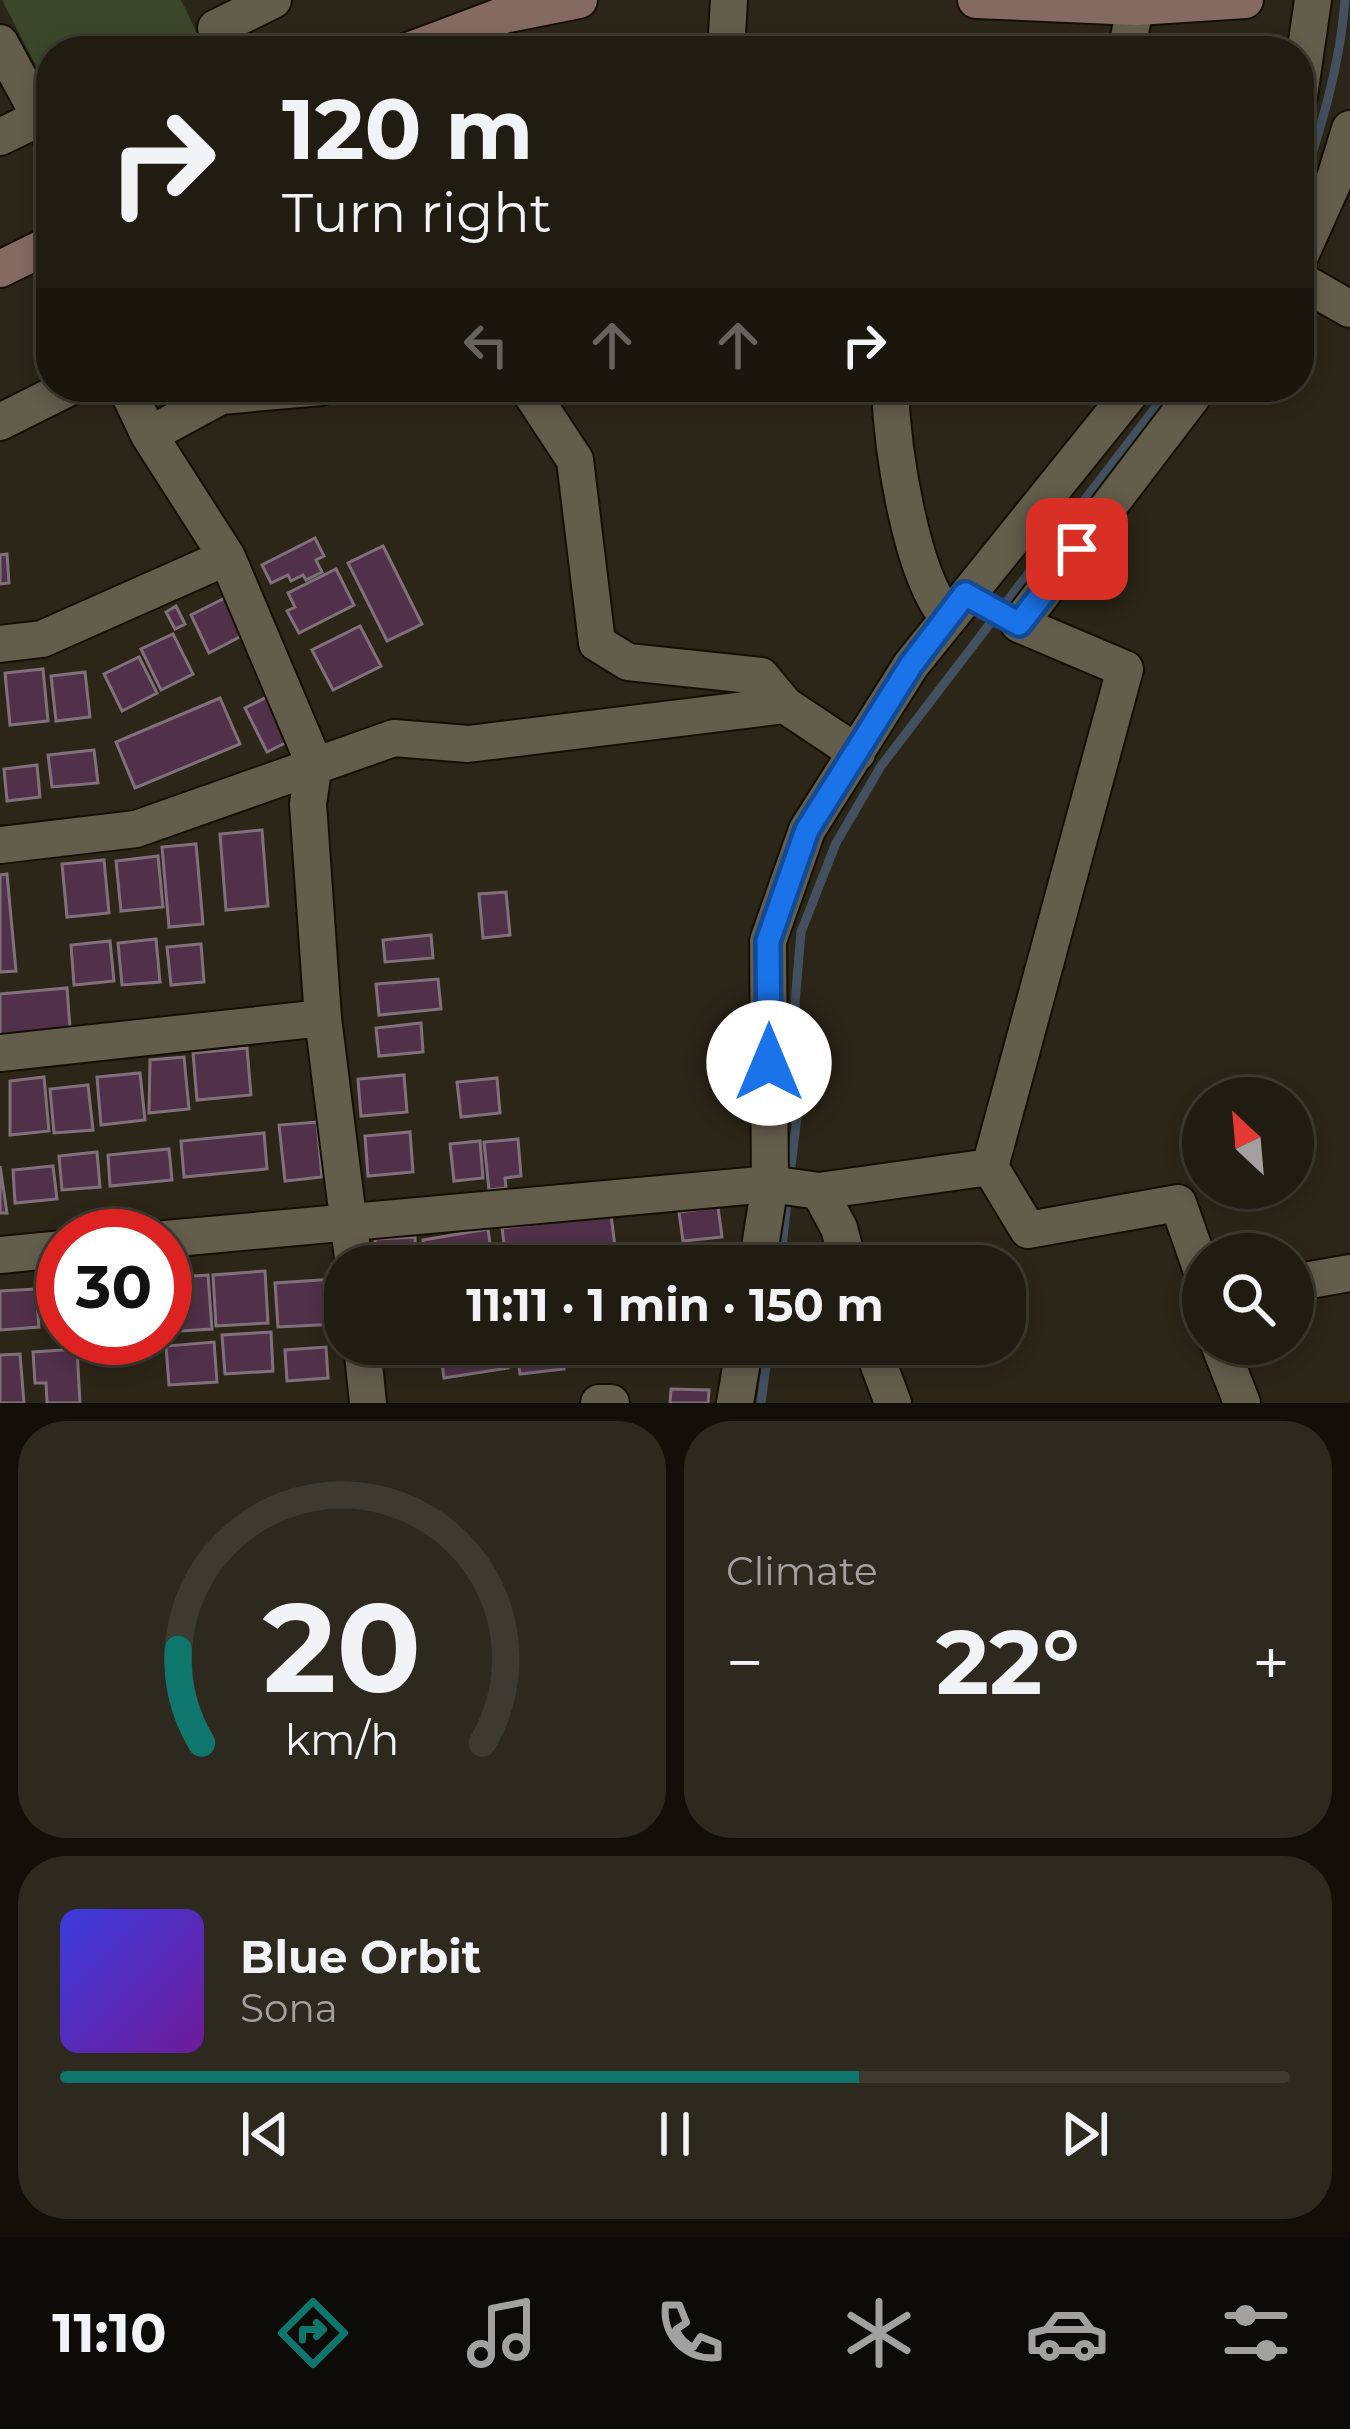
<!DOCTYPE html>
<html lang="en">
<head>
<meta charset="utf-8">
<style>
  :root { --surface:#201c11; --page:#2d291f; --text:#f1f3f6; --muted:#a2a19f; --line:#3d3a31; --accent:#0f766e }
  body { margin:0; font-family:Montserrat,sans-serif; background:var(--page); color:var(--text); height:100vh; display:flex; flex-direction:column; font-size:45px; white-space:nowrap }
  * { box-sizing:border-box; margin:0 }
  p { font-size:39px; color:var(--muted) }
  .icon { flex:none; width:66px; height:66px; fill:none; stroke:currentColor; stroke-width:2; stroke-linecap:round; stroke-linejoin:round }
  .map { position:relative; height:1403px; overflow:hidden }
  .drawer { display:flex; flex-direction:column; gap:18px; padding:18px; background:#120f09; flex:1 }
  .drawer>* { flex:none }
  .top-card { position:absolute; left:36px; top:36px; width:1278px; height:366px; border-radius:48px; box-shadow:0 6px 18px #0003,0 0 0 3px var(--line); background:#201c11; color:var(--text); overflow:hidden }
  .needle { width:78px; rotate:334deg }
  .buttons { position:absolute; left:1182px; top:1077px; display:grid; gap:24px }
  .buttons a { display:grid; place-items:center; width:132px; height:132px; border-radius:50%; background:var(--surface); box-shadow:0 6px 18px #0003,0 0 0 3px var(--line); font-size:60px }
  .speed { position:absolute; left:36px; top:1209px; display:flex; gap:24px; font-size:60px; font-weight:700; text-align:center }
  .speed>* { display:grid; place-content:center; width:156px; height:156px; border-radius:50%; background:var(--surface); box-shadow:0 6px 18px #0003,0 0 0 3px var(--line); line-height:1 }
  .speed .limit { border:18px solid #d22; background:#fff; color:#111 }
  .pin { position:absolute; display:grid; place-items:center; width:102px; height:102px; color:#fff; margin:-51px; border-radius:24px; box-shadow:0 6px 18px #0006 }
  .me { position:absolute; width:132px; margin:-66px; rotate:0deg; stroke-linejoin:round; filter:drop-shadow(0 0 9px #0008) }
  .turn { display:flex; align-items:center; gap:42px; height:252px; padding:0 48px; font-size:54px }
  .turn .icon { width:156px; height:156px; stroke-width:2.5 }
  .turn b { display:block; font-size:84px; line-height:102px }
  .lanes { display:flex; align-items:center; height:114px; padding:0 48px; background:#0003; justify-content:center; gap:60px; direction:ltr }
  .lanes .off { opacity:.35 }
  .big { font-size:90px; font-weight:700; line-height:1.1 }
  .drawer .widget { flex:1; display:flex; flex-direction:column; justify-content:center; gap:18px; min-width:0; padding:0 42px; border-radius:48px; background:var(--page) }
  .drawer .dial { align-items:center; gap:0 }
  .dial svg { height:312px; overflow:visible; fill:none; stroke:var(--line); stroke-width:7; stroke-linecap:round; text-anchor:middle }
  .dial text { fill:var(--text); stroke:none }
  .song { display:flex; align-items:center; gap:36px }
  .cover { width:144px; height:144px; border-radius:18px; background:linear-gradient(135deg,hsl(240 70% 55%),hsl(280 70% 35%)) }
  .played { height:12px; border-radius:6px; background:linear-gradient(90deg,var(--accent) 65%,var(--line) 65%) }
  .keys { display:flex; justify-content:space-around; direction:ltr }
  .heat { display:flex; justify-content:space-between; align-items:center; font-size:66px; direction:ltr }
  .drawer .tiles { flex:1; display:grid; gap:18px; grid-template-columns:1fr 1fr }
  .widget:last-child { grid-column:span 2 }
  .trip { position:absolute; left:324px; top:1245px; width:702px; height:120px; border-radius:48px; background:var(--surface); box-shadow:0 6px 18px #0003,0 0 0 3px var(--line); font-weight:700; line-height:120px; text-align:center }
  .menu { display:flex; height:192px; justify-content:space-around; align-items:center; background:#0d0b07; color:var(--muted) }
  .menu .icon { width:84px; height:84px }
  .menu .on { color:var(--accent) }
  .menu b { font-size:54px; color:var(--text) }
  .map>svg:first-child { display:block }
  .green { fill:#3a472a }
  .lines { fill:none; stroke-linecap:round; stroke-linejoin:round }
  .stream { stroke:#425060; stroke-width:9 }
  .building { fill:#51304a; stroke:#80707c; stroke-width:3 }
  .street-casing { stroke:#140f03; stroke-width:40 }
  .secondary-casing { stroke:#140f03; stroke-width:40 }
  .street { stroke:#635d4c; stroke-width:36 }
  .secondary { stroke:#846a61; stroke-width:36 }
  .route-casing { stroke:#114b97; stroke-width:30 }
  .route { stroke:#1a73e8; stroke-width:21 }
</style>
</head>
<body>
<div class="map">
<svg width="1350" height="1403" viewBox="0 0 1350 1403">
  <rect width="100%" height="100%" fill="#2b2617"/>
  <path class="green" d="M 2,0 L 181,0 L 206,51 L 51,51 L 51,95 Z"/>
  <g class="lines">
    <path class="stream" d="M 1299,195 C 1320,130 1340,68 1345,0
      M 790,1175 L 802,1076 L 795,1003 L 801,932 L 836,843 L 881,766 L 1168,391
      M 780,1266 L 788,1192
      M 761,1403 L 769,1344"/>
  </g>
  <path class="building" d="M 315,538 L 324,556 L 316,560 L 322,572 L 306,580 L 303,575 L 291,581 L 288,575 L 271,583 L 262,565 Z
    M 383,546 L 422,624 L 387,641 L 348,563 Z
    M 7,554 L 9,583 L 0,584 L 0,555 Z
    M 336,569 L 354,605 L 299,633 L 287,611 L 295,607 L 288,593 Z
    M 227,597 L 245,634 L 209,653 L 191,615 Z
    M 176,606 L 185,624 L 175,629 L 166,612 Z
    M 360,626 L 381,666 L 333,690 L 312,650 Z
    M 173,634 L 193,674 L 161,690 L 141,649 Z
    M 139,657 L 157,693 L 122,711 L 104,674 Z
    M 43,669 L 48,721 L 10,725 L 5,673 Z
    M 85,672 L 90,717 L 56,721 L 51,676 Z
    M 277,692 L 289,741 L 267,752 L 245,708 Z
    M 220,698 L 240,744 L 135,788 L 116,742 Z
    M 94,750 L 98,783 L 52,787 L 48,755 Z
    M 37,765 L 40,797 L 7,801 L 4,769 Z
    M 262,830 L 268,906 L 226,910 L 220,834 Z
    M 196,844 L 203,924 L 169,927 L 162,847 Z
    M 158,856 L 163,907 L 121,911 L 116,861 Z
    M 104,860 L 109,913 L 67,917 L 62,864 Z
    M 7,874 L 16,971 L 0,972 L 0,875 Z
    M 506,892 L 510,935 L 483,938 L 479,894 Z
    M 431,935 L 433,958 L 385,962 L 383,940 Z
    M 156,939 L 160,982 L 122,985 L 118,943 Z
    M 110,941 L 114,981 L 74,985 L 71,945 Z
    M 201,944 L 204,982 L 171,985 L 167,947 Z
    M 438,979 L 441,1009 L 379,1015 L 376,984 Z
    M 67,988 L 70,1028 L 0,1035 L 0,994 Z
    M 421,1023 L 423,1052 L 379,1056 L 376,1028 Z
    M 247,1048 L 251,1095 L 197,1100 L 193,1053 Z
    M 184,1057 L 189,1109 L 149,1113 L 150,1060 Z
    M 140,1073 L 145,1120 L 101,1125 L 97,1077 Z
    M 404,1075 L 407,1112 L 361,1116 L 358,1079 Z
    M 44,1077 L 49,1131 L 10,1135 L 10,1081 Z
    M 497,1078 L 500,1113 L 461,1117 L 457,1082 Z
    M 88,1085 L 93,1130 L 54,1133 L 50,1089 Z
    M 317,1122 L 322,1177 L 285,1181 L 279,1125 Z
    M 410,1132 L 413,1172 L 368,1176 L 365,1136 Z
    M 264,1133 L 267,1169 L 184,1177 L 181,1141 Z
    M 518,1139 L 521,1176 L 505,1178 L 506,1188 L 489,1190 L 484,1142 Z
    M 480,1141 L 483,1178 L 454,1181 L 450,1144 Z
    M 169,1149 L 172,1180 L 110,1186 L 108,1155 Z
    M 97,1152 L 100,1187 L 62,1190 L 59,1156 Z
    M 0,1166 L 7,1213 L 0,1213 Z
    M 53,1166 L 57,1199 L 15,1203 L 13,1170 Z
    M 718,1207 L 722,1237 L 683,1241 L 679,1212 Z
    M 611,1215 L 617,1262 L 507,1266 L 502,1228 Z
    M 488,1229 L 493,1266 L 427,1266 L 423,1240 Z
    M 415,1237 L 416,1266 L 376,1266 L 375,1239 Z
    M 713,1248 L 716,1266 L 678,1266 L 676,1253 Z
    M 664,1259 L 665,1266 L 626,1266 L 626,1264 Z
    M 265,1271 L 268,1323 L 216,1326 L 213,1275 Z
    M 208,1275 L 212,1329 L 165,1332 L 165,1278 Z
    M 335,1279 L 338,1324 L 278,1327 L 275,1283 Z
    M 63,1286 L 63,1324 L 48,1325 L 46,1287 Z
    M 36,1289 L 39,1327 L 0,1330 L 0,1291 Z
    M 271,1332 L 273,1371 L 225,1374 L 222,1335 Z
    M 214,1342 L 217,1382 L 169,1385 L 166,1346 Z
    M 382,1344 L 430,1344 L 431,1361 L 383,1365 Z
    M 439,1344 L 505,1344 L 508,1368 L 444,1378 Z
    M 516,1344 L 561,1344 L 564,1369 L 520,1374 Z
    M 326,1347 L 328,1378 L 287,1381 L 285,1350 Z
    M 77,1349 L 80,1403 L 47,1403 L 46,1383 L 35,1383 L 33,1352 Z
    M 20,1354 L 24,1403 L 0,1403 L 0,1355 Z
    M 671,1389 L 709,1390 L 708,1403 L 670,1403 Z"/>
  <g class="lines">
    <defs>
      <path id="street" d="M 216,28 L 273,0
        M 0,43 L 51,137
        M 726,51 L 729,0
        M 1126,51 L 1137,0
        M 1299,96 L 1313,0
        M 0,137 L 41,117
        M 1299,258 L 1335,178 L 1350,129
        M 1299,280 L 1350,309
        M 126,387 L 149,435 L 227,557 L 314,763 L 308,804 L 323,1018 L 354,1266
        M 527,387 L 575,460 L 597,643 L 628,662 L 761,676 L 785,705
        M 890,387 C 892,448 910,573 948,618
        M 0,422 L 70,387
        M 149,435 L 221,396 L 321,387
        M 0,644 L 42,639 L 227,557
        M 0,845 L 136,829 L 394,738 L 468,744 L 785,705 L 857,753
        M 0,1053 L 323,1018
        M 990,1167 L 1028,1230 L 1178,1203 L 1203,1274
        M 819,1191 L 839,1228 L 849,1266
        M 165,1239 L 770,1184 L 819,1191 L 990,1167 L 1125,669 L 1019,624 L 1192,397 L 1177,387
        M 0,1255 L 63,1249
        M 757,1266 L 770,1184 L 768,941 L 807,830 L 911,665 L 1135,387
        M 1293,1283 L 1350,1273
        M 362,1344 L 368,1403
        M 871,1344 L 893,1403
        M 1219,1344 L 1242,1403
        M 599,1403 L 611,1403
        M 735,1403 L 745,1344"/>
      <path id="secondary" d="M 976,0 L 1137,7 L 1245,0
        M 408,51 L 504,15 L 579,0
        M 0,269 L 51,244"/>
    </defs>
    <use href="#street" class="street-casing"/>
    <use href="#secondary" class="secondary-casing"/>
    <use href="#street" class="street"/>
    <use href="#secondary" class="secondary"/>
  </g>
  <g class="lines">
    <defs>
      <path id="route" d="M 769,1063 L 768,941 L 807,830 L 911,665 L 965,594 L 1019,624 L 1077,549"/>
    </defs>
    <use href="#route" class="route-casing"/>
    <use href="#route" class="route"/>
  </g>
</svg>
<div class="buttons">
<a><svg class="needle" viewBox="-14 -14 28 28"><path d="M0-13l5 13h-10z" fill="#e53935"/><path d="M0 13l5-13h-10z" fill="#a2a19f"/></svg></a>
<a><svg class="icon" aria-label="search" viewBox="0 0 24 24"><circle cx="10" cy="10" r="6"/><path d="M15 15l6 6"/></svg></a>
</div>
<div class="speed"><div class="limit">30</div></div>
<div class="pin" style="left:1077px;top:549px;background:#d93025"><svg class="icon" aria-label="arrive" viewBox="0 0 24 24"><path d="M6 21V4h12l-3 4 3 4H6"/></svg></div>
<svg class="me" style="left:769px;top:1063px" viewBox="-20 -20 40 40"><circle r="19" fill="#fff"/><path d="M0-13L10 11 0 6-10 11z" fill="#1a73e8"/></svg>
<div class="trip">11:11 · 1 min · 150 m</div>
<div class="top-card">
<div class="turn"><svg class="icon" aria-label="right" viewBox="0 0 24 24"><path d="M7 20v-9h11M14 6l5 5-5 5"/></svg><div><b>120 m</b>Turn right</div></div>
<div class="lanes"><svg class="icon off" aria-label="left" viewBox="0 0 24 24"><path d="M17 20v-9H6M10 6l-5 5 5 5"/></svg><svg class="icon off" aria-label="ahead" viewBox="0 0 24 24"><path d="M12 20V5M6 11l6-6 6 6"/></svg><svg class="icon off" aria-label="ahead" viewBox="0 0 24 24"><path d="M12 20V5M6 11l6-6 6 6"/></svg><svg class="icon" aria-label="right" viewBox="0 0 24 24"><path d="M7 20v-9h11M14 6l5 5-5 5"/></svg></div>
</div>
</div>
<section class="drawer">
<div class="tiles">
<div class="widget dial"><svg viewBox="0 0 100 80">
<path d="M14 69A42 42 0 1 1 86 69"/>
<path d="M14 69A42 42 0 0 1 8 45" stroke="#0f766e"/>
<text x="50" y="56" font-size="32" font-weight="700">20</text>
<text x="50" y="72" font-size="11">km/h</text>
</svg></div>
<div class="widget"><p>Climate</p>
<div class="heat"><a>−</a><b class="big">22°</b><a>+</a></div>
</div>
<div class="widget">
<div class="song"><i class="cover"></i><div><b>Blue Orbit</b><p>Sona</p></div></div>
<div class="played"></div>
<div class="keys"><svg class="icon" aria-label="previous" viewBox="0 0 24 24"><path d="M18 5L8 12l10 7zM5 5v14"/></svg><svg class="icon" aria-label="pause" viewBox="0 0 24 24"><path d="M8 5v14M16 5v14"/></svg><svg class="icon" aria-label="next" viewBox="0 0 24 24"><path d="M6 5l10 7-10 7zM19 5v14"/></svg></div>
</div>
</div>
</section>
<nav class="menu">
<b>11:10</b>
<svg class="icon on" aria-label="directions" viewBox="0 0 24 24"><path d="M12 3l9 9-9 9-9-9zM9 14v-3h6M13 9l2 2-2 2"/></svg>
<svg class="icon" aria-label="music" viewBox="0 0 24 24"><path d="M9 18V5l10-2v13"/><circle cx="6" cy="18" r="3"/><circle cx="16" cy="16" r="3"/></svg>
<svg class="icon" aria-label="phone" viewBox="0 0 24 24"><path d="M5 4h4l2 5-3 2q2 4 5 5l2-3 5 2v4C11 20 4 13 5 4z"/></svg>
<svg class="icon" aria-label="climate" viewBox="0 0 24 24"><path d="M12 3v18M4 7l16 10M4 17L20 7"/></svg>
<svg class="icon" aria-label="car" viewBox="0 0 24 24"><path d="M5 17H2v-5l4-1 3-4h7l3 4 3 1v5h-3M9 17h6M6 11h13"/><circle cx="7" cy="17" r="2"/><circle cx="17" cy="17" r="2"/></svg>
<svg class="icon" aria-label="filters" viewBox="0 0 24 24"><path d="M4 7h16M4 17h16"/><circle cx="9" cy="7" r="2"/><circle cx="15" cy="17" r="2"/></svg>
</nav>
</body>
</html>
